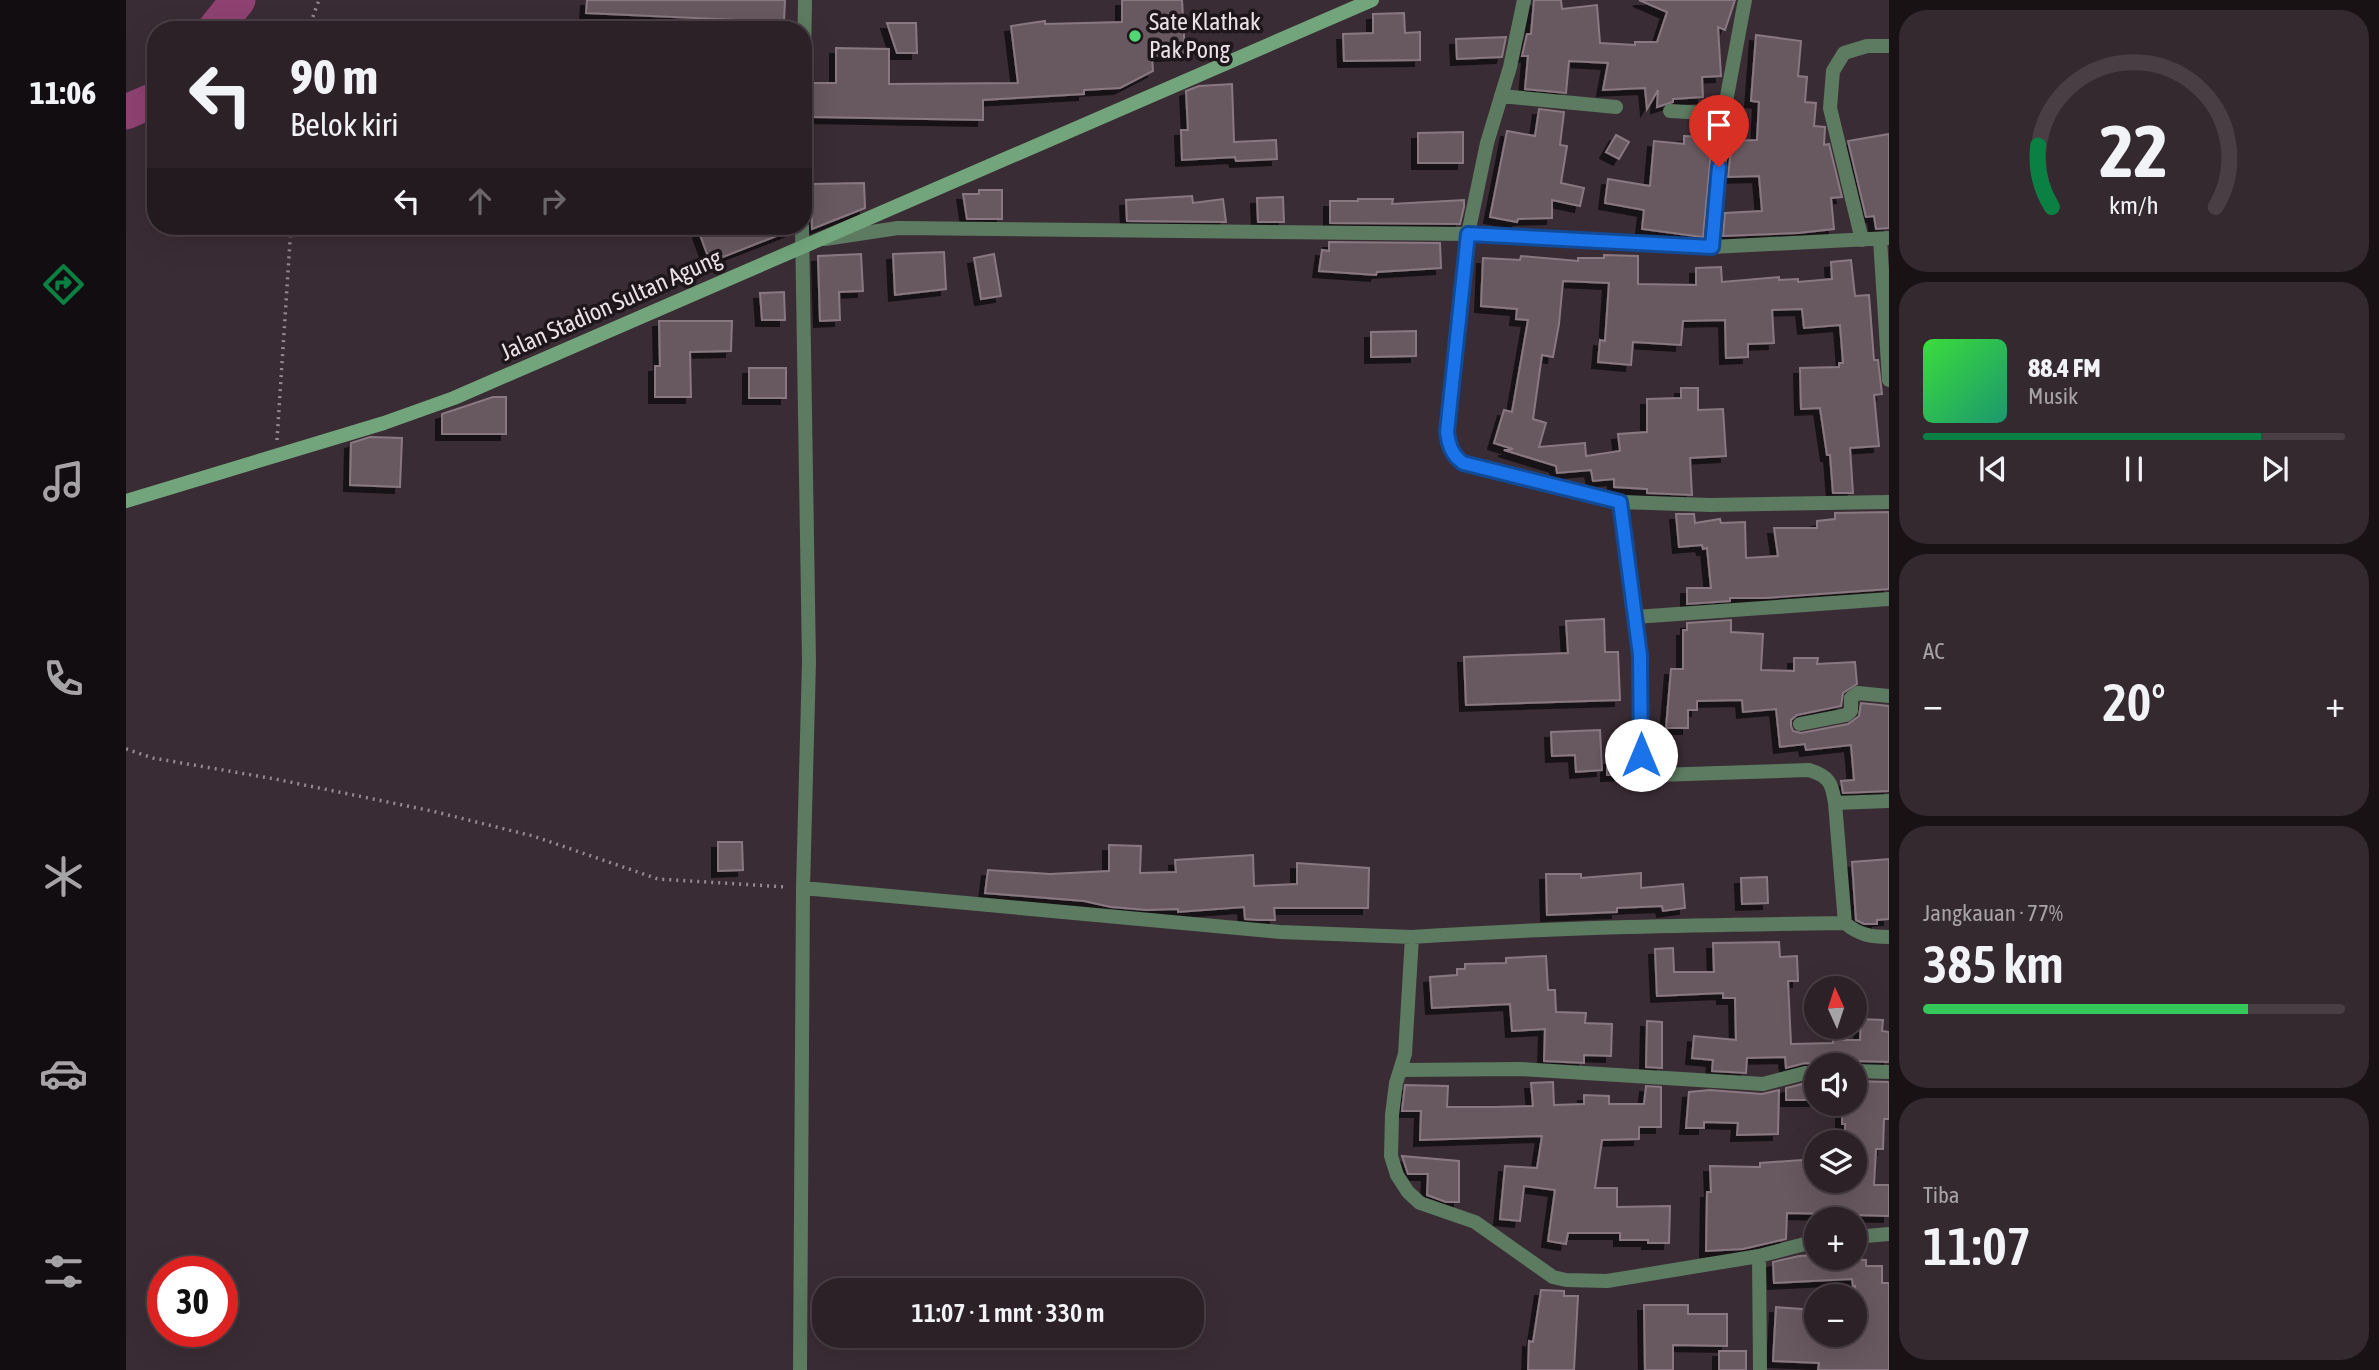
<!DOCTYPE html>
<html lang="id">
<head>
<meta charset="utf-8">
<style>
  :root { --surface:#2c2127; --page:#34292f; --text:#f1f3f6; --muted:#a6a3a7; --line:#483e44; --accent:#0b8043 }
  body { margin:0; font-family:"Asap Condensed",sans-serif; background:var(--page); color:var(--text); height:100vh; display:flex; flex-direction:column; font-size:26px; white-space:nowrap }
  * { box-sizing:border-box; margin:0 }
  p { font-size:23px; color:var(--muted) }
  .icon { flex:none; width:38px; height:38px; fill:none; stroke:currentColor; stroke-width:2; stroke-linecap:round; stroke-linejoin:round }
  .map { position:relative; flex:1; overflow:hidden }
  .details { display:flex; flex-direction:column; gap:10px; padding:10px; background:#181215; width:490px }
  .details>* { flex:none }
  .top-card { position:absolute; left:21px; top:21px; width:665px; height:214px; border-radius:28px; box-shadow:0 7px 28px #0002,0 0 0 2px var(--line); background:#2c2127; color:var(--text); overflow:hidden }
  .needle { width:46px; rotate:357deg }
  .controls { position:absolute; left:1678px; top:976px; display:grid; gap:14px }
  .controls a { display:grid; place-items:center; width:63px; height:63px; border-radius:50%; background:var(--surface); box-shadow:0 7px 28px #0002,0 0 0 2px var(--line); font-size:35px }
  .speed { position:absolute; left:21px; top:1256px; display:flex; gap:14px; font-size:35px; font-weight:700; text-align:center }
  .speed>* { display:grid; place-content:center; width:91px; height:91px; border-radius:50%; background:var(--surface); box-shadow:0 7px 28px #0002,0 0 0 2px var(--line); line-height:1 }
  .speed .limit { border:10px solid #d22; background:#fff; color:#111 }
  .pin { position:absolute; display:grid; place-items:center; width:60px; height:60px; color:#fff; margin:-72px -30px; border-radius:50% 50% 50% 0; rotate:-45deg; box-shadow:0 0 7px #0007 }
  .pin .icon { rotate:45deg }
  .me { position:absolute; width:77px; margin:-38px; rotate:0deg; stroke-linejoin:round; filter:drop-shadow(0 0 5px #0008) }
  .turn { display:flex; align-items:center; gap:24px; height:147px; padding:0 28px; font-size:32px }
  .turn .icon { width:91px; height:91px; stroke-width:2.5 }
  .turn b { display:block; font-size:49px; line-height:60px }
  .lanes { display:flex; align-items:center; height:66px; padding:0 28px; background:#0003; justify-content:center; gap:35px; direction:ltr }
  .lanes .off { opacity:.35 }
  .big { font-size:52px; font-weight:600; line-height:1.1 }
  .details .widget { flex:1; display:flex; flex-direction:column; justify-content:center; gap:10px; min-width:0; padding:0 24px; border-radius:28px; background:var(--page) }
  .details .dial { align-items:center; gap:0 }
  .dial svg { height:182px; overflow:visible; fill:none; stroke:var(--line); stroke-width:7; stroke-linecap:round; text-anchor:middle }
  .dial text { fill:var(--text); stroke:none }
  .song { display:flex; align-items:center; gap:21px }
  .cover { width:84px; height:84px; border-radius:10px; background:linear-gradient(135deg,hsl(120 70% 55%),hsl(160 70% 35%)) }
  .played { height:7px; border-radius:4px; background:linear-gradient(90deg,var(--accent) 80%,var(--line) 80%) }
  .keys { display:flex; justify-content:space-around; direction:ltr }
  .heat { display:flex; justify-content:space-between; align-items:center; font-size:38px; direction:ltr }
  .charge { height:10px; border-radius:5px; background:linear-gradient(90deg,#34c759 77%,var(--line) 0) }
  .trip { position:absolute; left:686px; top:1278px; width:392px; height:70px; border-radius:28px; background:var(--surface); box-shadow:0 7px 28px #0002,0 0 0 2px var(--line); font-weight:600; line-height:70px; text-align:center }
  main { display:flex; flex:1; min-height:0 }
  .dock { display:flex; flex-direction:column; width:126px; justify-content:space-around; align-items:center; background:#120d10; color:var(--muted) }
  .dock .icon { width:49px; height:49px }
  .dock .on { color:var(--accent) }
  .dock b { font-size:32px; color:var(--text) }
  .map>svg:first-child { display:block }
  .lines { fill:none; stroke-linecap:round; stroke-linejoin:round }
  .river { stroke:#8f4272; stroke-width:35 }
  .building { fill:#685860; stroke:#897881; stroke-width:2; filter:url(#shadow) }
  .path { stroke:#968a91; stroke-width:3.5; stroke-dasharray:2 5; stroke-linecap:butt }
  .street { stroke:#5c7b61; stroke-width:14 }
  .secondary { stroke:#72a57b; stroke-width:14 }
  .route-casing { stroke:#114b97; stroke-width:18 }
  .route { stroke:#1a73e8; stroke-width:12 }
  .poi-dot { fill:#51d674; stroke:#1d161a; stroke-width:2.5 }
  .labels { text-anchor:middle; stroke-width:7; stroke-linejoin:round; paint-order:stroke }
  .poi-label { font-size:24px; fill:#eae0e5; stroke:#1d161a; text-anchor:start }
  .street-label { font-size:24px; fill:#eae0e5; stroke:#1d161a }
</style>
</head>
<body>
<main>
<nav class="dock">
<b>11:06</b>
<svg class="icon on" aria-label="directions" viewBox="0 0 24 24"><path d="M12 3l9 9-9 9-9-9zM9 14v-3h6M13 9l2 2-2 2"/></svg>
<svg class="icon" aria-label="music" viewBox="0 0 24 24"><path d="M9 18V5l10-2v13"/><circle cx="6" cy="18" r="3"/><circle cx="16" cy="16" r="3"/></svg>
<svg class="icon" aria-label="phone" viewBox="0 0 24 24"><path d="M5 4h4l2 5-3 2q2 4 5 5l2-3 5 2v4C11 20 4 13 5 4z"/></svg>
<svg class="icon" aria-label="climate" viewBox="0 0 24 24"><path d="M12 3v18M4 7l16 10M4 17L20 7"/></svg>
<svg class="icon" aria-label="car" viewBox="0 0 24 24"><path d="M5 17H2v-5l4-1 3-4h7l3 4 3 1v5h-3M9 17h6M6 11h13"/><circle cx="7" cy="17" r="2"/><circle cx="17" cy="17" r="2"/></svg>
<svg class="icon" aria-label="filters" viewBox="0 0 24 24"><path d="M4 7h16M4 17h16"/><circle cx="9" cy="7" r="2"/><circle cx="15" cy="17" r="2"/></svg>
</nav>
<div class="map">
<svg width="1763" height="1370" viewBox="0 0 1763 1370">
  <defs>
    <filter id="shadow"><feDropShadow dx="-6" dy="6" stdDeviation="0" flood-color="#0009"/></filter>
  </defs>
  <rect width="100%" height="100%" fill="#3a2c34"/>
  <g class="lines">
    <path class="river" d="M 88,30 L 112,0
      M 0,112 L 30,99"/>
  </g>
  <path class="building" d="M 461,0 L 659,0 L 658,22 L 460,13 Z
    M 996,0 L 1056,0 L 1059,53 L 1026,56 L 1027,71 L 994,88 L 958,90 L 958,94 L 857,100 L 857,120 L 687,117 L 687,83 L 710,83 L 710,48 L 763,49 L 763,84 L 892,83 L 885,26 L 919,21 L 919,24 L 996,22 Z
    M 1408,0 L 1435,0 L 1436,9 L 1471,5 L 1474,43 L 1509,45 L 1509,42 L 1531,42 L 1541,12 L 1513,0 L 1609,0 L 1599,30 L 1592,27 L 1595,76 L 1576,77 L 1577,97 L 1547,99 L 1547,102 L 1531,107 L 1532,90 L 1521,109 L 1519,88 L 1477,90 L 1482,63 L 1443,61 L 1440,93 L 1399,89 L 1402,56 L 1396,56 L 1401,34 L 1405,34 Z
    M 1278,13 L 1279,33 L 1294,32 L 1294,60 L 1218,61 L 1217,34 L 1247,33 L 1247,14 Z
    M 761,23 L 790,23 L 791,53 L 771,53 Z
    M 1630,35 L 1675,41 L 1672,76 L 1681,77 L 1679,102 L 1690,103 L 1688,126 L 1699,127 L 1698,145 L 1703,144 L 1716,197 L 1705,198 L 1708,229 L 1672,233 L 1597,236 L 1599,213 L 1636,211 L 1633,176 L 1602,177 L 1606,141 L 1631,140 L 1633,102 L 1625,101 Z
    M 1380,37 L 1376,57 L 1331,59 L 1330,39 Z
    M 1106,84 L 1108,142 L 1150,140 L 1151,159 L 1110,161 L 1109,157 L 1056,160 L 1055,130 L 1062,130 L 1060,91 L 1073,86 Z
    M 1413,109 L 1438,112 L 1434,145 L 1441,146 L 1435,183 L 1458,188 L 1454,206 L 1426,200 L 1426,218 L 1392,219 L 1391,222 L 1364,217 L 1381,131 L 1409,136 Z
    M 1337,132 L 1337,163 L 1292,163 L 1292,133 Z
    M 1763,134 L 1763,228 L 1750,229 L 1748,216 L 1740,217 L 1722,141 Z
    M 1490,135 L 1503,142 L 1493,159 L 1480,152 Z
    M 1558,136 L 1580,137 L 1580,142 L 1586,142 L 1577,237 L 1516,229 L 1518,210 L 1479,203 L 1482,179 L 1524,186 L 1528,141 L 1558,144 Z
    M 738,183 L 739,208 L 686,229 L 685,184 Z
    M 853,190 L 876,190 L 876,219 L 841,219 L 837,194 L 853,194 Z
    M 1066,196 L 1067,203 L 1097,199 L 1100,222 L 1001,221 L 1000,200 Z
    M 1157,197 L 1158,222 L 1132,222 L 1131,198 Z
    M 1232,199 L 1267,199 L 1266,204 L 1338,200 L 1338,207 L 1334,224 L 1204,223 L 1204,201 L 1232,201 Z
    M 590,226 L 666,226 L 666,230 L 584,262 L 573,232 Z
    M 1203,242 L 1314,243 L 1315,268 L 1251,272 L 1250,275 L 1193,271 L 1196,250 L 1203,251 Z
    M 818,252 L 820,289 L 769,295 L 767,254 Z
    M 735,254 L 737,291 L 713,292 L 714,320 L 694,321 L 692,256 Z
    M 868,254 L 875,296 L 855,299 L 848,258 Z
    M 1478,255 L 1512,256 L 1512,284 L 1570,285 L 1570,268 L 1595,267 L 1596,282 L 1653,277 L 1653,280 L 1672,279 L 1672,282 L 1706,279 L 1705,262 L 1725,260 L 1729,296 L 1743,295 L 1748,360 L 1752,360 L 1756,394 L 1748,395 L 1753,446 L 1724,448 L 1727,493 L 1707,493 L 1704,455 L 1701,455 L 1694,408 L 1675,409 L 1674,368 L 1713,367 L 1713,363 L 1717,363 L 1714,325 L 1678,328 L 1676,309 L 1646,310 L 1648,343 L 1622,344 L 1622,357 L 1600,358 L 1599,320 L 1557,321 L 1555,345 L 1507,342 L 1505,365 L 1472,362 L 1474,340 L 1479,341 L 1483,283 L 1437,281 L 1433,324 L 1427,357 L 1416,355 L 1407,419 L 1420,423 L 1413,447 L 1459,443 L 1460,456 L 1494,451 L 1492,434 L 1521,432 L 1521,399 L 1555,398 L 1555,388 L 1572,388 L 1572,410 L 1597,409 L 1600,456 L 1564,458 L 1566,495 L 1521,493 L 1521,489 L 1488,487 L 1488,479 L 1467,481 L 1465,470 L 1431,473 L 1430,466 L 1378,450 L 1387,449 L 1368,443 L 1378,410 L 1386,412 L 1402,320 L 1390,319 L 1391,309 L 1355,306 L 1357,258 L 1394,260 L 1395,256 L 1452,261 L 1452,258 L 1478,258 Z
    M 658,292 L 659,320 L 636,320 L 634,293 Z
    M 533,321 L 606,321 L 605,351 L 564,352 L 565,397 L 529,397 L 529,366 L 534,366 Z
    M 1290,331 L 1290,356 L 1245,357 L 1245,332 Z
    M 623,368 L 660,368 L 660,398 L 623,398 Z
    M 367,397 L 380,397 L 380,434 L 316,434 L 316,414 Z
    M 244,437 L 276,438 L 274,487 L 224,485 L 225,443 Z
    M 1763,512 L 1763,589 L 1639,598 L 1604,598 L 1604,601 L 1561,604 L 1561,588 L 1585,588 L 1581,548 L 1577,549 L 1576,545 L 1553,547 L 1550,514 L 1568,514 L 1569,523 L 1594,519 L 1595,523 L 1619,522 L 1620,558 L 1652,556 L 1648,528 L 1691,528 L 1691,521 L 1709,519 L 1709,513 Z
    M 1478,619 L 1479,652 L 1492,652 L 1494,700 L 1340,705 L 1338,657 L 1442,653 L 1440,621 Z
    M 1605,620 L 1605,632 L 1637,634 L 1635,670 L 1668,671 L 1668,658 L 1692,658 L 1691,664 L 1729,662 L 1731,684 L 1717,693 L 1715,706 L 1671,715 L 1665,720 L 1665,726 L 1667,731 L 1675,733 L 1722,724 L 1733,716 L 1735,703 L 1763,706 L 1763,791 L 1717,793 L 1715,781 L 1728,780 L 1725,745 L 1680,750 L 1679,744 L 1654,747 L 1650,709 L 1617,712 L 1616,700 L 1571,701 L 1571,710 L 1562,710 L 1562,728 L 1540,728 L 1545,669 L 1557,669 L 1557,630 L 1561,630 L 1561,623 Z
    M 1474,730 L 1476,770 L 1450,772 L 1449,755 L 1426,756 L 1425,732 Z
    M 1505,758 L 1506,774 L 1481,775 L 1481,759 Z
    M 592,842 L 616,842 L 617,870 L 592,871 Z
    M 983,845 L 1015,846 L 1014,873 L 1050,872 L 1049,860 L 1127,855 L 1128,886 L 1171,884 L 1171,863 L 1243,868 L 1242,908 L 1148,908 L 1149,920 L 1132,920 L 1119,919 L 1118,907 L 1052,912 L 1052,909 L 1021,910 L 985,907 L 958,901 L 859,893 L 862,870 L 924,874 L 983,871 Z
    M 1763,859 L 1763,919 L 1751,920 L 1751,924 L 1738,924 L 1730,920 L 1726,862 Z
    M 1515,873 L 1515,888 L 1557,884 L 1559,908 L 1537,911 L 1536,906 L 1491,908 L 1491,912 L 1421,915 L 1420,874 L 1455,874 L 1455,878 Z
    M 1641,877 L 1642,903 L 1616,904 L 1615,878 Z
    M 1653,942 L 1654,957 L 1671,956 L 1672,981 L 1662,981 L 1665,1044 L 1707,1043 L 1707,1040 L 1734,1040 L 1735,1019 L 1757,1020 L 1756,1031 L 1763,1032 L 1763,1062 L 1729,1061 L 1721,1066 L 1679,1063 L 1660,1068 L 1659,1057 L 1621,1058 L 1620,1073 L 1586,1071 L 1587,1060 L 1566,1058 L 1568,1036 L 1610,1040 L 1609,998 L 1597,998 L 1597,993 L 1531,996 L 1529,949 L 1547,948 L 1548,972 L 1588,972 L 1587,943 Z
    M 1420,956 L 1422,990 L 1429,990 L 1430,1012 L 1460,1013 L 1459,1023 L 1486,1024 L 1485,1056 L 1458,1055 L 1458,1063 L 1418,1061 L 1419,1029 L 1386,1031 L 1384,1004 L 1306,1008 L 1304,977 L 1331,975 L 1331,969 L 1339,969 L 1339,964 L 1380,963 L 1380,958 Z
    M 1521,1021 L 1536,1022 L 1536,1068 L 1520,1067 Z
    M 1729,1081 L 1763,1082 L 1763,1119 L 1758,1119 L 1757,1149 L 1750,1149 L 1748,1185 L 1763,1185 L 1763,1216 L 1726,1215 L 1726,1220 L 1705,1220 L 1706,1214 L 1661,1213 L 1660,1239 L 1617,1249 L 1580,1251 L 1581,1192 L 1585,1192 L 1584,1166 L 1634,1167 L 1634,1163 L 1690,1159 L 1690,1181 L 1729,1181 L 1729,1143 L 1719,1143 L 1719,1124 L 1716,1124 L 1716,1104 L 1729,1104 Z
    M 1427,1082 L 1428,1105 L 1458,1104 L 1458,1095 L 1483,1096 L 1483,1104 L 1518,1104 L 1520,1086 L 1535,1087 L 1535,1127 L 1513,1127 L 1513,1139 L 1476,1140 L 1469,1188 L 1491,1188 L 1491,1207 L 1544,1206 L 1543,1243 L 1522,1243 L 1522,1240 L 1494,1240 L 1494,1233 L 1442,1233 L 1440,1244 L 1422,1241 L 1429,1190 L 1398,1186 L 1394,1221 L 1374,1219 L 1379,1166 L 1411,1168 L 1416,1136 L 1294,1140 L 1295,1111 L 1276,1111 L 1279,1085 L 1322,1086 L 1321,1107 L 1369,1107 L 1407,1106 L 1405,1083 Z
    M 1680,1083 L 1689,1083 L 1689,1100 L 1660,1100 L 1660,1088 Z
    M 1584,1090 L 1636,1094 L 1653,1090 L 1652,1134 L 1611,1135 L 1612,1123 L 1578,1122 L 1578,1128 L 1560,1128 L 1563,1092 Z
    M 1276,1156 L 1333,1161 L 1333,1202 L 1320,1202 L 1301,1195 L 1302,1174 L 1282,1174 Z
    M 1690,1255 L 1690,1258 L 1740,1260 L 1740,1266 L 1756,1266 L 1756,1283 L 1763,1283 L 1763,1370 L 1692,1370 L 1693,1363 L 1647,1361 L 1650,1307 L 1690,1310 L 1690,1335 L 1732,1335 L 1729,1286 L 1727,1287 L 1726,1279 L 1648,1283 L 1647,1262 L 1673,1256 Z
    M 1415,1290 L 1438,1291 L 1438,1296 L 1452,1296 L 1448,1370 L 1402,1370 L 1403,1341 L 1407,1342 Z
    M 1518,1305 L 1562,1305 L 1562,1314 L 1601,1314 L 1601,1346 L 1547,1345 L 1547,1370 L 1519,1370 Z
    M 1593,1351 L 1620,1351 L 1620,1370 L 1593,1370 Z"/>
  <g class="lines">
    <path class="path" d="M 182,30 L 193,0
      M 151,440 L 165,226
      M 0,749 L 27,758 L 149,779 L 306,811 L 407,836 L 532,879 L 661,887"/>
    <path class="street" d="M 1398,0 L 1384,67 L 1361,143 L 1342,234 L 1320,432 C 1323,446 1326,455 1337,463 L 1494,502 L 1584,505 L 1763,502
      M 1375,96 L 1490,107
      M 1544,111 L 1598,114
      M 677,124 L 679,0
      M 676,226 L 683,662 L 677,888 L 1154,932 L 1286,937 L 1279,1054 L 1270,1083 L 1266,1115 L 1265,1156 L 1271,1175 L 1282,1192 L 1294,1203 L 1349,1222 L 1417,1270 L 1427,1277 L 1440,1280 L 1481,1281 L 1633,1256 L 1690,1241
      M 699,239 L 772,228 L 1342,234 L 1586,247 L 1763,238
      M 1754,239 L 1763,380
      M 1736,240 L 1704,108 L 1707,71 L 1718,53 L 1741,46 L 1763,46
      M 1586,247 L 1599,107 L 1619,0
      M 1494,502 L 1514,655 L 1515,755 L 1520,768 L 1531,775 L 1683,770 C 1703,776 1706,783 1709,803 L 1719,923
      M 1509,617 L 1763,599
      M 1674,724 L 1720,715 L 1725,711 L 1725,698 L 1732,693 L 1763,696
      M 1709,803 L 1763,801
      M 1286,937 C 1430,927 1575,925 1719,923 C 1733,935 1745,937 1763,937
      M 1275,1070 L 1394,1069 L 1637,1084 L 1679,1073 L 1690,1073
      M 1729,1071 L 1763,1072
      M 1729,1237 L 1763,1234
      M 1633,1256 L 1634,1370
      M 674,1370 L 677,888"/>
    <path class="secondary" d="M 0,501 L 258,423 L 328,398 L 1246,0"/>
  </g>
  <g class="lines">
    <defs>
      <path id="route" d="M 1515,755 L 1514,655 L 1494,502 L 1337,463 C 1326,455 1323,446 1321,432 L 1342,234 L 1586,247 L 1593,167"/>
    </defs>
    <use href="#route" class="route-casing"/>
    <use href="#route" class="route"/>
  </g>
  <circle class="poi-dot" cx="1009" cy="36" r="7"/>
  <g class="labels">
    <g class="poi-label">
      <text x="1023" y="30">Sate Klathak<tspan x="1023" dy="28">Pak Pong</tspan></text>
    </g>
    <g class="street-label">
      <text transform="translate(485 305) rotate(-24)" y="8">Jalan Stadion Sultan Agung</text>
    </g>
  </g>
</svg>
<div class="controls">
<a><svg class="needle" viewBox="-14 -14 28 28"><path d="M0-13l5 13h-10z" fill="#e53935"/><path d="M0 13l5-13h-10z" fill="#a6a3a7"/></svg></a>
<a><svg class="icon" aria-label="sound" viewBox="0 0 24 24"><path d="M4 9h4l5-4v14l-5-4H4zM17 9q2 3 0 6"/></svg></a>
<a><svg class="icon" aria-label="layers" viewBox="0 0 24 24"><path d="M12 4l9 5-9 5-9-5zM3 14l9 5 9-5"/></svg></a>
<a>+</a>
<a>−</a>
</div>
<div class="speed"><div class="limit">30</div></div>
<div class="pin" style="left:1593px;top:167px;background:#d93025"><svg class="icon" aria-label="arrive" viewBox="0 0 24 24"><path d="M6 21V4h12l-3 4 3 4H6"/></svg></div>
<svg class="me" style="left:1515px;top:755px" viewBox="-20 -20 40 40"><circle r="19" fill="#fff"/><path d="M0-13L10 11 0 6-10 11z" fill="#1a73e8"/></svg>
<div class="trip">11:07 · 1 mnt · 330 m</div>
<div class="top-card">
<div class="turn"><svg class="icon" aria-label="left" viewBox="0 0 24 24"><path d="M17 20v-9H6M10 6l-5 5 5 5"/></svg><div><b>90 m</b>Belok kiri</div></div>
<div class="lanes"><svg class="icon" aria-label="left" viewBox="0 0 24 24"><path d="M17 20v-9H6M10 6l-5 5 5 5"/></svg><svg class="icon off" aria-label="ahead" viewBox="0 0 24 24"><path d="M12 20V5M6 11l6-6 6 6"/></svg><svg class="icon off" aria-label="right" viewBox="0 0 24 24"><path d="M7 20v-9h11M14 6l5 5-5 5"/></svg></div>
</div>
</div>
<section class="details">
<div class="widget dial"><svg viewBox="0 0 100 80">
<path d="M14 69A42 42 0 1 1 86 69"/>
<path d="M14 69A42 42 0 0 1 8 42" stroke="#0b8043"/>
<text x="50" y="56" font-size="32" font-weight="700">22</text>
<text x="50" y="72" font-size="11">km/h</text>
</svg></div>
<div class="widget">
<div class="song"><i class="cover"></i><div><b>88.4 FM</b><p>Musik</p></div></div>
<div class="played"></div>
<div class="keys"><svg class="icon" aria-label="previous" viewBox="0 0 24 24"><path d="M18 5L8 12l10 7zM5 5v14"/></svg><svg class="icon" aria-label="pause" viewBox="0 0 24 24"><path d="M8 5v14M16 5v14"/></svg><svg class="icon" aria-label="next" viewBox="0 0 24 24"><path d="M6 5l10 7-10 7zM19 5v14"/></svg></div>
</div>
<div class="widget"><p>AC</p>
<div class="heat"><a>−</a><b class="big">20°</b><a>+</a></div>
</div>
<div class="widget"><p>Jangkauan · 77%</p><b class="big">385 km</b><div class="charge"></div></div>
<div class="widget"><p>Tiba</p><b class="big">11:07</b></div>
</section>
</main>
</body>
</html>
